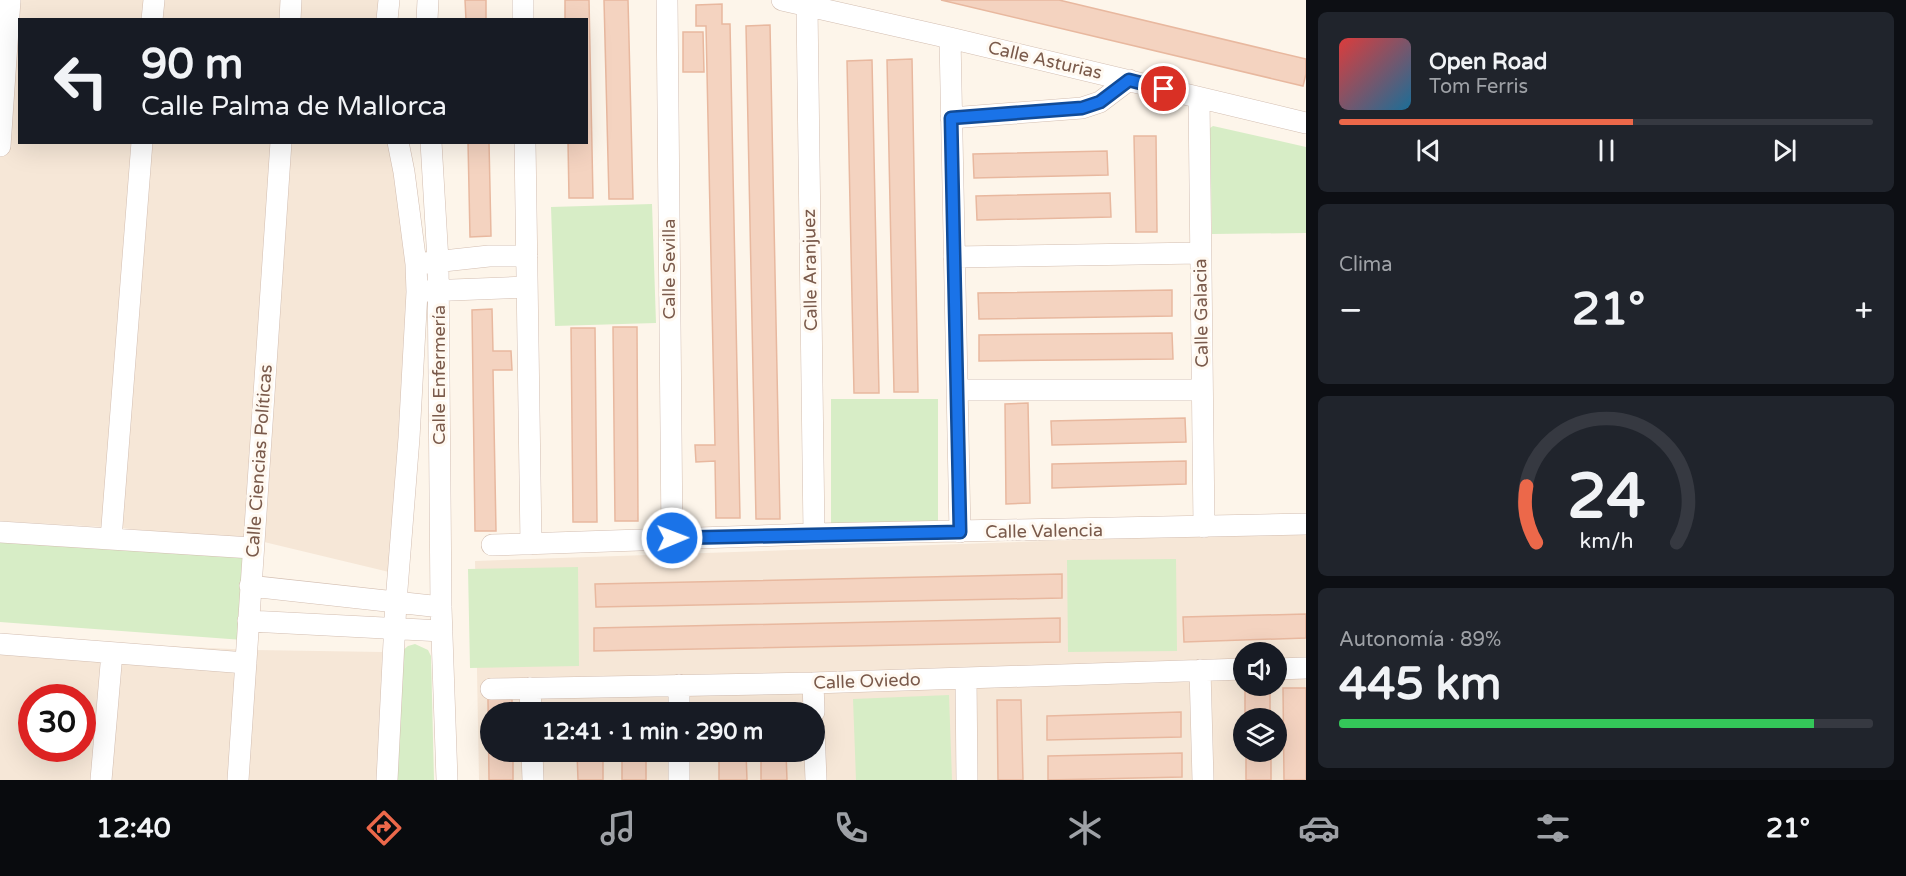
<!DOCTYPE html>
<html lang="es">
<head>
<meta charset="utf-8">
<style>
  :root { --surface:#171b24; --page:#20242c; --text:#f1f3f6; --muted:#9ea1a6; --line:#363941; --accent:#ec684a }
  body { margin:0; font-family:"Varela Round",sans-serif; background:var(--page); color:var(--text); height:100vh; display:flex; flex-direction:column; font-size:22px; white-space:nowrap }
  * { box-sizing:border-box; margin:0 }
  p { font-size:20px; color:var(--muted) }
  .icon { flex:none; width:33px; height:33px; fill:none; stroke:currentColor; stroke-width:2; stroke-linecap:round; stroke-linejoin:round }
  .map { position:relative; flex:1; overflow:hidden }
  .panel { display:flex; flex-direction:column; gap:12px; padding:12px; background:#0d0f14; width:600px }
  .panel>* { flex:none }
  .top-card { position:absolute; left:18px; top:18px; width:570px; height:126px; border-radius:0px; box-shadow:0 6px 24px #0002; background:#171b24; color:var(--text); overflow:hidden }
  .buttons { position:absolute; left:1233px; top:642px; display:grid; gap:12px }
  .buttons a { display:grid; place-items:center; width:54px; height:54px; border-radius:50%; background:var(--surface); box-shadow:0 6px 24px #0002; font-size:30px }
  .speed { position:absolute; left:18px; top:684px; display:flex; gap:12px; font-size:30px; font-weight:700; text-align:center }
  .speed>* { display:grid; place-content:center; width:78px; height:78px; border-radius:50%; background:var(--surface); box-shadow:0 6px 24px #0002; line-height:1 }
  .speed .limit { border:9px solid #d22; background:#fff; color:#111 }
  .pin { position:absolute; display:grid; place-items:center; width:51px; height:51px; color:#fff; margin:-26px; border:3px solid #fff; border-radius:50%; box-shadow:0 2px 6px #0007 }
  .me { position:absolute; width:66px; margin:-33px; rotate:89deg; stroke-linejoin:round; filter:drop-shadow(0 0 4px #0008) }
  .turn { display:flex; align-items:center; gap:21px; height:126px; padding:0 24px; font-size:27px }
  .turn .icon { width:78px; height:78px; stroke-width:2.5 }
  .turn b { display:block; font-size:42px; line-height:51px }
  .big { font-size:45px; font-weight:700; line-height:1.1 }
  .panel .widget { flex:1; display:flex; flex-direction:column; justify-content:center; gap:9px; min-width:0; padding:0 21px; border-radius:9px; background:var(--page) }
  .panel .dial { align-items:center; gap:0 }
  .dial svg { height:156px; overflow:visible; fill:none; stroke:var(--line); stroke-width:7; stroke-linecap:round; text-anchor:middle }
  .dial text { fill:var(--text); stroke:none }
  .song { display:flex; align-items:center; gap:18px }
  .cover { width:72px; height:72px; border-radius:9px; background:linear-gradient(135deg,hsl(0 70% 55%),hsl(200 70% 35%)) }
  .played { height:6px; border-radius:3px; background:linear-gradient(90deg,var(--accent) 55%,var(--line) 55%) }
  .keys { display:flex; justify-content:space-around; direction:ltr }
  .heat { display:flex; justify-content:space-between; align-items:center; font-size:33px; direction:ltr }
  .charge { height:9px; border-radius:4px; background:linear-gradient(90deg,#34c759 89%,var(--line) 0) }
  .trip { position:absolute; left:480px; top:702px; width:345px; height:60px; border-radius:30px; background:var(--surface); box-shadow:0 6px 24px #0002; font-weight:700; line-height:60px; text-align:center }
  .menu { display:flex; height:96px; justify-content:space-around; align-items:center; background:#090b0e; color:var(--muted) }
  .menu .icon { width:42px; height:42px }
  .menu .selected { color:var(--accent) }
  .menu b { font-size:27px; color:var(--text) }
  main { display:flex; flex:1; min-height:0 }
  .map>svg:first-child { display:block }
  .residential { fill:#f6e7d7; fill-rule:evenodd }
  .green { fill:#d7edc6 }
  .building { fill:#f4d3c0; stroke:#e8b89f; stroke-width:1.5 }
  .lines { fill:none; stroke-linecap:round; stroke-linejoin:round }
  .minor-casing { stroke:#d3beb1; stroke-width:22 }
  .minor { stroke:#fff; stroke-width:21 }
  .route-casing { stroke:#114b97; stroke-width:15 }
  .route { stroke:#1a73e8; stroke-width:10 }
  .labels { text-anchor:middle; stroke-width:6; stroke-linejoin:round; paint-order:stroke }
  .street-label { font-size:18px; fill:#7a5a4b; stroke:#fff9f1 }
</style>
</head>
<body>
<main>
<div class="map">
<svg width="1306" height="780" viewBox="0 0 1306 780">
  <rect width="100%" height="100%" fill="#fdf5ea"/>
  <path class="residential" d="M 0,0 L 387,0 L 386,19 L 20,20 L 20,142 L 391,143 L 411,300 L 389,572 L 260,541 L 120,528 L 0,521 Z
    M 1306,532 L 1306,780 L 479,780 L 475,561 ZM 1244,652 L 1276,652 L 1276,686 L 1244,686 ZM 490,712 L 814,712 L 814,752 L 490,752 ZM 1244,718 L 1276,718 L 1276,752 L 1244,752 Z
    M 0,635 L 117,644 L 255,650 L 382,652 L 381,780 L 0,780 ZM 32,698 L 82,698 L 82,748 L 32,748 Z"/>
  <path class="green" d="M 1213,126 L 1306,147 L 1306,233 L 1212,234 L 1210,128 Z
    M 652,204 L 656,323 L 555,326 L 551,207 Z
    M 831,399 L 938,399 L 938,526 L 831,525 Z
    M 0,539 L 242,555 L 243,640 L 0,622 Z
    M 1176,559 L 1177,651 L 1068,652 L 1067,560 Z
    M 578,567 L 579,666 L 470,668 L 468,569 Z
    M 415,644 L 428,650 L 431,656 L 434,780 L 391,780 L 402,651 L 408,646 Z
    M 949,695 L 952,780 L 856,780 L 853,699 Z"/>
  <path class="building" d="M 465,0 L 486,0 L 486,20 L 466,20 Z
    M 565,0 L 589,0 L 593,198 L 569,198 L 568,142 L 586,142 L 586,20 L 565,20 Z
    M 604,0 L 628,0 L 633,199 L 609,199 Z
    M 941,0 L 1059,0 L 1306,59 L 1306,74 L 1303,86 Z
    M 722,4 L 722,24 L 730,24 L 740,518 L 716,518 L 715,461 L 696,462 L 695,445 L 715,445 L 706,26 L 696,26 L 696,5 Z
    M 770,25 L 780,519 L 756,519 L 746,26 Z
    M 683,32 L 703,32 L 704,72 L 683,72 Z
    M 912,59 L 918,392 L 894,392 L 887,60 Z
    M 872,60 L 879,393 L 854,393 L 847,61 Z
    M 1134,136 L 1156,136 L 1157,232 L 1136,232 Z
    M 468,142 L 489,142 L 491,236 L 470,237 Z
    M 1107,151 L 1108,175 L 974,178 L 973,154 Z
    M 1110,193 L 1111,217 L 977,220 L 976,196 Z
    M 1172,290 L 1172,316 L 979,319 L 978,293 Z
    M 492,309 L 493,351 L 511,351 L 512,370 L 493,370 L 496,531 L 475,531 L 472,310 Z
    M 613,327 L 637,327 L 638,521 L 615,521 Z
    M 571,328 L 595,328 L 597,522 L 573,522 Z
    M 1172,333 L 1173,359 L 979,361 L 979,335 Z
    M 1028,403 L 1030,503 L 1006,504 L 1005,404 Z
    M 1185,418 L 1186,442 L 1052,445 L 1051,421 Z
    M 1186,461 L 1186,484 L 1052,488 L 1052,464 Z
    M 1062,574 L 1062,598 L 596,607 L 595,584 Z
    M 1306,614 L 1306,638 L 1184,642 L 1183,617 Z
    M 1060,618 L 1060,642 L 594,651 L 594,628 Z
    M 1245,688 L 1270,688 L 1270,718 L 1245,718 Z
    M 1283,688 L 1306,688 L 1306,780 L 1284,780 Z
    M 488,699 L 512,699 L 512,712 L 490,712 L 490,752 L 513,752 L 513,780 L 489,780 Z
    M 997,700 L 1021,700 L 1023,780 L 998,780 Z
    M 718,708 L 746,708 L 746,712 L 718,712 Z
    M 1181,712 L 1181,737 L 1047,740 L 1047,716 Z
    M 577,752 L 603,752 L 603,780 L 578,780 Z
    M 622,752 L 646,752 L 646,780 L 622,780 Z
    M 719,752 L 746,752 L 747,780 L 719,780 Z
    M 761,752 L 786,752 L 787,780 L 761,780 Z
    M 1246,752 L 1271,752 L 1271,780 L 1246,780 Z
    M 1182,753 L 1182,777 L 1048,780 L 1048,756 Z"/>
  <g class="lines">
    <defs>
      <path id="minor" d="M 523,0 L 523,20
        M 667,0 L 672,538
        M 782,0 L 950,38 L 1306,123
        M 807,6 L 814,534
        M 152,20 L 154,0
        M 290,20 L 291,0
        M 387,20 L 389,0
        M 427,20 L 428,0
        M 950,38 L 960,532
        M 1199,98 L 1204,527
        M 951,118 L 1082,108 L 1100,102 L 1129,80
        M 431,142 L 438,261 L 441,607 L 447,780
        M 525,142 L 531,544
        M 0,146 L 10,0
        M 954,257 L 1200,253
        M 425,263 L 489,256 L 527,256
        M 426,291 L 527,287
        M 957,390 L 1202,390
        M 0,532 L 252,548
        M 111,539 L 142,142
        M 492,545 L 814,534 L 1306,524
        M 250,586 L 441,607
        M 248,621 L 442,631
        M 0,644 L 246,663
        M 1276,669 L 1306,668
        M 1200,670 L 1203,780
        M 966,678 L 967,780
        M 813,683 L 814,712
        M 679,685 L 679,712
        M 530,688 L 531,712
        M 491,689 L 813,683 L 1244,669
        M 814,729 L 816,780
        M 532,752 L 533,780
        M 679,752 L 679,780
        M 101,780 L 112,653
        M 238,780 L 281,142
        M 387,780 L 396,602 L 409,438 L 417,292 L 416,264 L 404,172 L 398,142"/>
    </defs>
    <use href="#minor" class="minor-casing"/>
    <use href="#minor" class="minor"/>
  </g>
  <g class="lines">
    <defs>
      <path id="route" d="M 672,538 L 960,532 L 951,118 L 1082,108 L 1100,102 L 1129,80 L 1164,89"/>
    </defs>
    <use href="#route" class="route-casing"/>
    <use href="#route" class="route"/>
  </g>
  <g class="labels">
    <g class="street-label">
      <text transform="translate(1045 60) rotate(13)" y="6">Calle Asturias</text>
      <text transform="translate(669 269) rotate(-90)" y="6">Calle Sevilla</text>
      <text transform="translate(810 270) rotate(-91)" y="6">Calle Aranjuez</text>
      <text transform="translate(1201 313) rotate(-91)" y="6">Calle Galacia</text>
      <text transform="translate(439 375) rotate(-90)" y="6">Calle Enfermería</text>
      <text transform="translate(259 461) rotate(-86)" y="6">Calle Ciencias Políticas</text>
      <text transform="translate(1044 531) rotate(-1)" y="6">Calle Valencia</text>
      <text transform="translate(867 681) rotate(-2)" y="6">Calle Oviedo</text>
    </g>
  </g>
</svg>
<div class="buttons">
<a><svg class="icon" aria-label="sound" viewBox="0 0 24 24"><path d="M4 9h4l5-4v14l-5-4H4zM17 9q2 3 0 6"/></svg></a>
<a><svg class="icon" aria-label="layers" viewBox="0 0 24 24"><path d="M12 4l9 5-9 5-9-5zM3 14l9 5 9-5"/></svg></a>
</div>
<div class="speed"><div class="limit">30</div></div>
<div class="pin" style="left:1164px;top:89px;background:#d93025"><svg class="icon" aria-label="arrive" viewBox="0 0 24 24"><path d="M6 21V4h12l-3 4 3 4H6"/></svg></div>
<svg class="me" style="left:672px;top:538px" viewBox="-20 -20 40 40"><circle r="17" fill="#1a73e8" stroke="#fff" stroke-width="3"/><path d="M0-11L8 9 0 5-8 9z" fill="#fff"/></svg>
<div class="trip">12:41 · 1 min · 290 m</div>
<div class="top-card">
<div class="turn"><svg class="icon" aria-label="left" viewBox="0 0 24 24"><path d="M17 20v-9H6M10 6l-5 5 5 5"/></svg><div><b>90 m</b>Calle Palma de Mallorca</div></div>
</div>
</div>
<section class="panel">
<div class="widget">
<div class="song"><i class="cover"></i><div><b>Open Road</b><p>Tom Ferris</p></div></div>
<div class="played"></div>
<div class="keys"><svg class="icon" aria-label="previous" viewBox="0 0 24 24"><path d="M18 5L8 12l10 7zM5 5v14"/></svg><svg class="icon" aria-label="pause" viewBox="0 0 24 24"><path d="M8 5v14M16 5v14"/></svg><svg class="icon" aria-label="next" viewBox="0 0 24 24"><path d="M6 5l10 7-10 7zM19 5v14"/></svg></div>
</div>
<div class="widget"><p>Clima</p>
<div class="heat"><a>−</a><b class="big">21°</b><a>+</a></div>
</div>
<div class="widget dial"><svg viewBox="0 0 100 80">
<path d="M14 69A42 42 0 1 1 86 69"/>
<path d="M14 69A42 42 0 0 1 9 40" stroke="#ec684a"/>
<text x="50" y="56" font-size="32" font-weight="700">24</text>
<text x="50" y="72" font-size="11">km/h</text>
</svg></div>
<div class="widget"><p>Autonomía · 89%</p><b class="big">445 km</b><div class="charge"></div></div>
</section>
</main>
<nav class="menu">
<b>12:40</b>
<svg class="icon selected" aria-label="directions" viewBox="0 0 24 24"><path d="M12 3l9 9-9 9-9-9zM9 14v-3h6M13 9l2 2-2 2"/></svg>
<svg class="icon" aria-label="music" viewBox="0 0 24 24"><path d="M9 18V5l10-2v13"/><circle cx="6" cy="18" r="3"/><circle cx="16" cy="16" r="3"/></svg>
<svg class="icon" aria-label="phone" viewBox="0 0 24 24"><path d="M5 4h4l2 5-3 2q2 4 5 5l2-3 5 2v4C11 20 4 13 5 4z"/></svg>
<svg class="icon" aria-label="climate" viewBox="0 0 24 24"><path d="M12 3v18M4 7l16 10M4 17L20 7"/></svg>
<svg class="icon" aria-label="car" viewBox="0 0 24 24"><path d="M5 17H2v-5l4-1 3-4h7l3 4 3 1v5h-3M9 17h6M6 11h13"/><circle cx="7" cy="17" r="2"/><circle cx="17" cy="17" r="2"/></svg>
<svg class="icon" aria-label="filters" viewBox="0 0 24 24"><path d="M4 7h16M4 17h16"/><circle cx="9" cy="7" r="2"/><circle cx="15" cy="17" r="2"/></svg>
<b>21°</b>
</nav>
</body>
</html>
